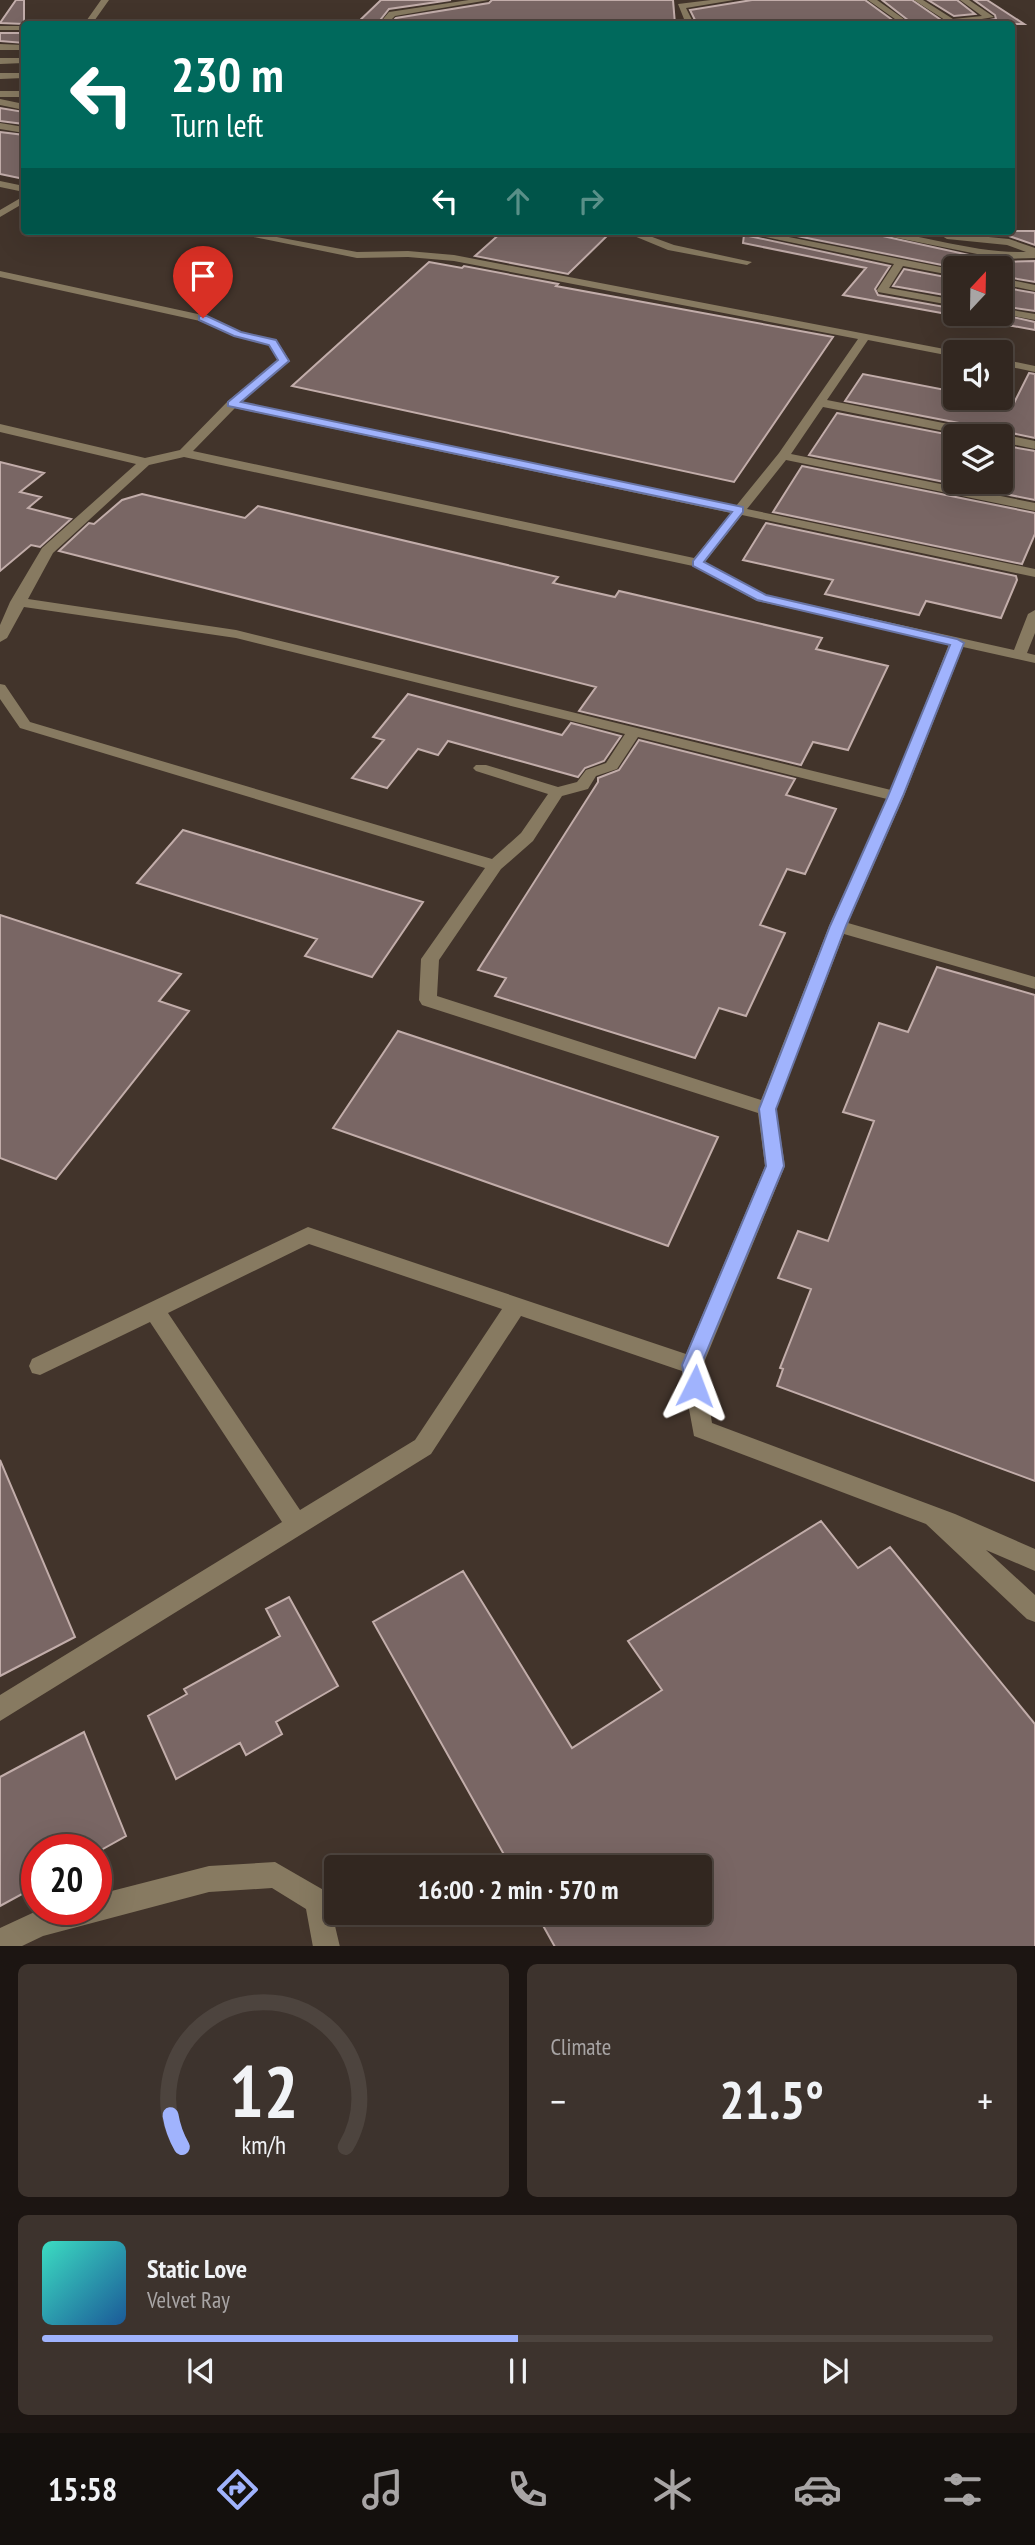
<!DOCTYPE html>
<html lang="en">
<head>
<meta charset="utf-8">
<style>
  :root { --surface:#322720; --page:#3d332d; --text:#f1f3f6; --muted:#a8a5a5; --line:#4d443e; --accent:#a0b3fd }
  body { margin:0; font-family:"PT Sans Narrow",sans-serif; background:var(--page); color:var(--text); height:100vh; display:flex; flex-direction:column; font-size:26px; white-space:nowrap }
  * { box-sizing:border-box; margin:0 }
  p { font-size:23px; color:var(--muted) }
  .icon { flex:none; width:38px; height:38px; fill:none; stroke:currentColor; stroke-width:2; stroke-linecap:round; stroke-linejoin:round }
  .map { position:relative; height:1946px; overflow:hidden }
  .drawer { display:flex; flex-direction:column; gap:18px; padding:18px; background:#1c1512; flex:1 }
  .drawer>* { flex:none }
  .guide { position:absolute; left:21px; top:21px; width:994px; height:214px; border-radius:7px; box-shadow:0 7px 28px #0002,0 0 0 2px var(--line); background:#00695c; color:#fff; overflow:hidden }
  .needle { width:46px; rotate:22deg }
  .tools { position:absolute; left:943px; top:256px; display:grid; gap:14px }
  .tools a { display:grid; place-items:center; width:70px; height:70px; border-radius:7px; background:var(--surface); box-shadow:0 7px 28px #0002,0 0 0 2px var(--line); font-size:35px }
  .speed { position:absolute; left:21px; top:1834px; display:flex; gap:14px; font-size:35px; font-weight:700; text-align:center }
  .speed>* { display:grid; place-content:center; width:91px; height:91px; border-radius:50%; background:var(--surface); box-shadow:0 7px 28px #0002,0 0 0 2px var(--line); line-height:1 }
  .speed .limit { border:10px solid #d22; background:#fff; color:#111 }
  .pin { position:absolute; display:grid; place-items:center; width:60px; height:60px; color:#fff; margin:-72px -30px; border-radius:50% 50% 50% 0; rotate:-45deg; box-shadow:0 0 7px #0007 }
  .pin .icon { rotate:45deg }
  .me { position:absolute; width:77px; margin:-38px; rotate:3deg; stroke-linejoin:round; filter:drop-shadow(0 0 5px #0008) }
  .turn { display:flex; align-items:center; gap:24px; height:147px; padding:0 35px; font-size:32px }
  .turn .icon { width:91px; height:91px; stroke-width:2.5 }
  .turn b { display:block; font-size:49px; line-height:60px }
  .lanes { display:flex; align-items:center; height:66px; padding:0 35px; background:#0003; justify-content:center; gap:35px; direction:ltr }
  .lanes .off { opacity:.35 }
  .big { font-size:52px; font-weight:700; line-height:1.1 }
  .drawer .tile { flex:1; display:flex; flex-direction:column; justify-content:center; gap:10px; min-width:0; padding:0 24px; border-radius:10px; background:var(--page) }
  .drawer .dial { align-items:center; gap:0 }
  .dial svg { height:182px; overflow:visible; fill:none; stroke:var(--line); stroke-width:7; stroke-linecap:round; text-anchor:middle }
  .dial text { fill:var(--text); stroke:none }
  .song { display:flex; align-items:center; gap:21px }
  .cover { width:84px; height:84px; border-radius:10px; background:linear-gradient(135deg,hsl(170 70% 55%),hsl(210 70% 35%)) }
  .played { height:7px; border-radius:4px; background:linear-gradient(90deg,var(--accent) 50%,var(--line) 50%) }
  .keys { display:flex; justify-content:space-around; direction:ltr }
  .heat { display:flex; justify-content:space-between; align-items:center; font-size:38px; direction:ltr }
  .drawer .tiles { flex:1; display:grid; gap:18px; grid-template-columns:1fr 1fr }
  .tile:last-child { grid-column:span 2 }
  .trip { position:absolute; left:324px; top:1855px; width:388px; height:70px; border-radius:7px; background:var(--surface); box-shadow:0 7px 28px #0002,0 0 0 2px var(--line); font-weight:700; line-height:70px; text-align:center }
  .tab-bar { display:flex; height:112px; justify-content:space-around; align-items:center; background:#14100d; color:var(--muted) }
  .tab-bar .icon { width:49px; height:49px }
  .tab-bar .current { color:var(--accent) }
  .tab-bar b { font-size:32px; color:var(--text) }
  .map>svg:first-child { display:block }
  .building { fill:#796664; stroke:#c2adaa; stroke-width:2 }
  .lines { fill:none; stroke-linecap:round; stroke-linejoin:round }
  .minor { fill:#877a61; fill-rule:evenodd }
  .route { fill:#a0b3fd; stroke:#6874a4; stroke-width:2 }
</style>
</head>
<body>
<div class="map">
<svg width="1035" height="1947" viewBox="0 0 1035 1947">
  <rect width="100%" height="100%" fill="#42342b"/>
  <path class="building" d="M 16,0 L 24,0 L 24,24 L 0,23 Z
    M 381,0 L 451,0 L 389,9 L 377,24 L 356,24 Z
    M 492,0 L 673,0 L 675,24 L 390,24 L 396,18 L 489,3 Z
    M 752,0 L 865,0 L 898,24 L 697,24 L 690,10 Z
    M 882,0 L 912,0 L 947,24 L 913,24 Z
    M 928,0 L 957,0 L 975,14 L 954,16 Z
    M 974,0 L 987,0 L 1024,24 L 964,24 L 996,19 L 995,15 Z
    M 24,33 L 24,43 L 0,41 L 0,33 Z
    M 0,108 L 24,112 L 24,124 L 0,121 Z
    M 0,132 L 24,135 L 24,179 L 0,174 Z
    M 503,231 L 612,231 L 568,274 L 475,256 Z
    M 772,231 L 860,231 L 1001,262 L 1035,261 L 1035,282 L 1001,276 L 1001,268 L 957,268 Z
    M 954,231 L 1035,231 L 1035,245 L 1009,236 Z
    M 744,235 L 890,266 L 875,289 L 878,295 L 956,309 L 956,313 L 995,313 L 1035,322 L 1035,330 L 843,295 L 866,268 L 743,243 Z
    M 429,262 L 462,268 L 464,266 L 558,284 L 556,286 L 833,337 L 734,482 L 292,386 Z
    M 904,269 L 956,279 L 956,297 L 893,286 Z
    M 1001,287 L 1035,293 L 1035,311 L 1001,306 Z
    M 1029,373 L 1035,374 L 1035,438 L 1002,431 L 996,433 L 990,429 L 845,401 L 863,374 L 956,392 L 956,397 L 983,397 L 1014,403 Z
    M 837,413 L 956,436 L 956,481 L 1001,481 L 1001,445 L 1035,451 L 1035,500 L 809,455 Z
    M 0,462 L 44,473 L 20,492 L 41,497 L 28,508 L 71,519 L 40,547 L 31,545 L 0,571 Z
    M 802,466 L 1035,513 L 1035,534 L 1022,564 L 773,512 Z
    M 142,494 L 245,518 L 258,506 L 558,577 L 553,583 L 615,597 L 619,591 L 822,638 L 816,649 L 888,666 L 848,750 L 813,742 L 801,765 L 579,711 L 596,687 L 59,551 L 89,523 L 94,524 L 122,500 Z
    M 766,523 L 1016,576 L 1017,580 L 1001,618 L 926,601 L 919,615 L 825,594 L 833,580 L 743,560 Z
    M 408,694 L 562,735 L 571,723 L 621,736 L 604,761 L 585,768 L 578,777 L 448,741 L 438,755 L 418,749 L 387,788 L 352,778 L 384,740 L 373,737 Z
    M 639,740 L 795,779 L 786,795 L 836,809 L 805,874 L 787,869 L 760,925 L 785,933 L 746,1016 L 719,1008 L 695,1058 L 495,996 L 506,978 L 478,970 L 598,782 L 598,778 L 619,770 Z
    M 183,830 L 423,902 L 372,977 L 305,956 L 317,939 L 137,883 Z
    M 0,915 L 181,974 L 159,1001 L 189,1011 L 56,1179 L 0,1158 Z
    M 937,967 L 1035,995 L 1035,1481 L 777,1386 L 783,1369 L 780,1368 L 811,1289 L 778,1278 L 798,1231 L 828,1241 L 874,1121 L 843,1112 L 879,1023 L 908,1032 Z
    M 398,1031 L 718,1137 L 668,1246 L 333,1128 Z
    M 0,1460 L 75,1637 L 0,1676 Z
    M 821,1521 L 858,1568 L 890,1547 L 1035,1724 L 1035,1947 L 555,1947 L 536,1913 L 700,1913 L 700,1867 L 511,1867 L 373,1622 L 463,1571 L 572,1748 L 662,1690 L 628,1641 Z
    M 289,1597 L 338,1686 L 276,1722 L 282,1734 L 246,1755 L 240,1743 L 176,1779 L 148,1716 L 187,1694 L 184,1689 L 280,1636 L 266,1609 Z
    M 84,1732 L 126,1836 L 101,1850 L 37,1850 L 37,1886 L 0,1906 L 0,1777 Z"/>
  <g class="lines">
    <path class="minor" d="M 101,0 L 109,0 L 92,24 L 84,24 Z
      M 469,0 L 489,0 L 395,16 L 387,24 L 379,24 L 389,12 Z
      M 711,0 L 734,0 L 686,8 L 694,24 L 686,24 L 678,4 Z
      M 868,0 L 877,0 L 911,24 L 902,24 Z
      M 914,0 L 923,0 L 953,19 L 982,16 L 960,0 L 969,0 L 994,17 L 951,24 Z
      M 0,26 L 24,26 L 24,30 L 0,30 Z
      M 0,44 L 24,45 L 24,50 L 0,50 Z
      M 0,58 L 24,58 L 24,63 L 0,64 Z
      M 0,73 L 24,73 L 24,78 L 0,79 Z
      M 0,91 L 24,91 L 24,97 L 0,97 Z
      M 0,99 L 24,104 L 24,110 L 0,105 Z
      M 0,123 L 24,127 L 24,133 L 0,129 Z
      M 0,181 L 24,186 L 24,192 L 0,187 Z
      M 24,196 L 24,203 L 0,217 L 0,210 Z
      M 224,231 L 245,231 L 357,252 L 408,251 L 454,255 L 960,352 L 956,352 L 956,357 L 868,340 L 827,400 L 989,432 L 995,436 L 969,436 L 823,407 L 791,454 L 1035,503 L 1035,511 L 786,460 L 747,509 L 1035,569 L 1035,577 L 742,515 L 705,562 L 766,595 L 1014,650 L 1028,614 L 1035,610 L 1035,633 L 1027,653 L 1035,655 L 1035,663 L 963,647 L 904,796 L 848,923 L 1035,977 L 1035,989 L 844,934 L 776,1109 L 785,1166 L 703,1365 L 712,1423 L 955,1514 L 1035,1549 L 1035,1571 L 986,1550 L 1035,1595 L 1035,1622 L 1027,1619 L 926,1524 L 694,1436 L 682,1371 L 521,1316 L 431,1454 L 0,1721 L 0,1695 L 282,1522 L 150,1322 L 40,1375 L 32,1373 L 29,1366 L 32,1359 L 308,1227 L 686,1354 L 765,1166 L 758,1113 L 422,1005 L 419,1000 L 421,959 L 485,868 L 20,728 L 0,699 L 0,684 L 5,685 L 30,722 L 492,859 L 521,833 L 548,794 L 476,771 L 473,768 L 476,765 L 486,765 L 558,787 L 577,782 L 586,770 L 606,763 L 625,734 L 236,638 L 24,607 L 7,638 L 0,642 L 0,625 L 10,602 L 42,548 L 136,464 L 0,432 L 0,424 L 145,458 L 180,450 L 228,401 L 278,360 L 269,345 L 234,336 L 200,321 L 0,277 L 0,271 L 207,316 L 242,332 L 277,341 L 290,361 L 241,402 L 736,506 L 779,453 L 858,339 L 454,261 L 408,257 L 357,258 ZM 235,408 L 731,513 L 694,558 L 193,451 ZM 184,457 L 693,566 L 757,601 L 949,644 L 891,790 L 236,630 L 28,599 L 53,553 L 149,465 ZM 638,737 L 887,799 L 829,926 L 761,1100 L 437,996 L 439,960 L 501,869 L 533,841 L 562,796 L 588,789 L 596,776 L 617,769 ZM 309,1244 L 502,1309 L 415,1440 L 300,1510 L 168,1313 Z
      M 622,231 L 636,231 L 674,245 L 752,262 L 747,265 L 668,250 Z
      M 737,231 L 758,231 L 956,270 L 956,276 L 903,266 L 889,288 L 956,300 L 956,306 L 878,292 L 877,290 L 894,264 Z
      M 863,231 C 918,231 971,254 1026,252 L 1007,245 L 947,239 L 942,236 L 947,233 L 1009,239 L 1035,248 L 1035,258 L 1002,259 Z
      M 1001,278 L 1035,285 L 1035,291 L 1001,284 Z
      M 1001,308 L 1035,314 L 1035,320 L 997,313 L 1001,313 Z
      M 1001,359 L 1035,366 L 1035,372 L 1001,365 Z
      M 1001,434 L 1035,441 L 1035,449 L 1001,442 L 1001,436 L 996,436 Z
      M 275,1862 L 327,1892 L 340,1947 L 313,1947 L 306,1909 L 272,1888 L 209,1892 L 43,1936 L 20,1947 L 0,1947 L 0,1928 L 41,1909 L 96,1909 L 96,1895 L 209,1866 Z"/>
  </g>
  <path class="route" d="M 199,316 L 207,316 L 241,332 L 276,340 L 289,361 L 241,402 L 743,507 L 743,512 L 704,562 L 766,595 L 957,639 L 964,643 L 903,796 L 846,926 L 776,1109 L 784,1166 L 701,1365 L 705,1386 L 702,1392 L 695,1395 L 688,1392 L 682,1365 L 766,1166 L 759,1109 L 830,926 L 888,796 L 950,645 L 757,600 L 693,566 L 693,561 L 732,512 L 228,406 L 228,402 L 278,360 L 269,345 L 234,336 L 199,320 Z"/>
</svg>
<div class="tools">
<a><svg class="needle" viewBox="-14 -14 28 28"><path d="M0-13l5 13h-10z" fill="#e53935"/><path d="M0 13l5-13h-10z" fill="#a8a5a5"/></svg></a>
<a><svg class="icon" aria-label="sound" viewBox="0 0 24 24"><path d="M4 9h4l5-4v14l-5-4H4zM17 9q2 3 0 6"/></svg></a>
<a><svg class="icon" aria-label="layers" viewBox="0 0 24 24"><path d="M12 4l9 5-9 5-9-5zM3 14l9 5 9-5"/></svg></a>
</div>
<div class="speed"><div class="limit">20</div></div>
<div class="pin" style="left:203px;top:318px;background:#d93025"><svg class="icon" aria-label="arrive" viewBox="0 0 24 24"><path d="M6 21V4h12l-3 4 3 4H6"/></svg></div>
<svg class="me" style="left:695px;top:1386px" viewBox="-20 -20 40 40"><path d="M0-17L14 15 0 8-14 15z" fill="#a0b3fd" stroke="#fff" stroke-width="4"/></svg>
<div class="trip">16:00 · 2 min · 570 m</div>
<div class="guide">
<div class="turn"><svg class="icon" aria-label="left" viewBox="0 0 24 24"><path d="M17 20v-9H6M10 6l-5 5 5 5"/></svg><div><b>230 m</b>Turn left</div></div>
<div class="lanes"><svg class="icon" aria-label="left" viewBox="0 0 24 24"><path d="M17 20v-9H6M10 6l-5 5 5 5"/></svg><svg class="icon off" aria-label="ahead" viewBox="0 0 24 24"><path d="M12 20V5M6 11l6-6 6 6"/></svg><svg class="icon off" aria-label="right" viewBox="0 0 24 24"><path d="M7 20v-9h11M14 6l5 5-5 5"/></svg></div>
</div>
</div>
<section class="drawer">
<div class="tiles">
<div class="tile dial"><svg viewBox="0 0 100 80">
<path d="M14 69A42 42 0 1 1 86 69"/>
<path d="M14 69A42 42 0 0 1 9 55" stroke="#a0b3fd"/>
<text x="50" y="56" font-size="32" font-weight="700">12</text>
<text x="50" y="72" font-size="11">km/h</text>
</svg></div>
<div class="tile"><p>Climate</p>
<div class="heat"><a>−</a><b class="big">21.5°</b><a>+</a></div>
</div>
<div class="tile">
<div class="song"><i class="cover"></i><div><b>Static Love</b><p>Velvet Ray</p></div></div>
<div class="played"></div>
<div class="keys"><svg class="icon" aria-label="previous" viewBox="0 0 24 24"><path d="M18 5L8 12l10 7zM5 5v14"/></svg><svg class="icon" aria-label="pause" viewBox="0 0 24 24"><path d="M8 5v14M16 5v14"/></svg><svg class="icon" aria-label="next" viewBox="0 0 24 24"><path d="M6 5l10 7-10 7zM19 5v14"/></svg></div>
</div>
</div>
</section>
<nav class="tab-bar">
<b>15:58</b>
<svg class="icon current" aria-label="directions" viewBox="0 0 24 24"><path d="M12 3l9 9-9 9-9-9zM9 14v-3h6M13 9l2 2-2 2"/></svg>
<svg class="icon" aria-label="music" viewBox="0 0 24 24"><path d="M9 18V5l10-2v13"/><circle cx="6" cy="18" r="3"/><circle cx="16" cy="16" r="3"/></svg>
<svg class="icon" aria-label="phone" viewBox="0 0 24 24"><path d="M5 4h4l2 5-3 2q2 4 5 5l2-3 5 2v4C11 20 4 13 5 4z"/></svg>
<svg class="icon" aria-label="climate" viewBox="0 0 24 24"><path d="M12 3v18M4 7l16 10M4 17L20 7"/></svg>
<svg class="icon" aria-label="car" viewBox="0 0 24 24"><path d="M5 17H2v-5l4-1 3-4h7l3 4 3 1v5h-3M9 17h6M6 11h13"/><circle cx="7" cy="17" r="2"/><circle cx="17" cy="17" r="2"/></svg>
<svg class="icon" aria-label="filters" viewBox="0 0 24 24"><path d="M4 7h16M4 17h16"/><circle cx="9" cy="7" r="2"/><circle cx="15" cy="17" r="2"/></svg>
</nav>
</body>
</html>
